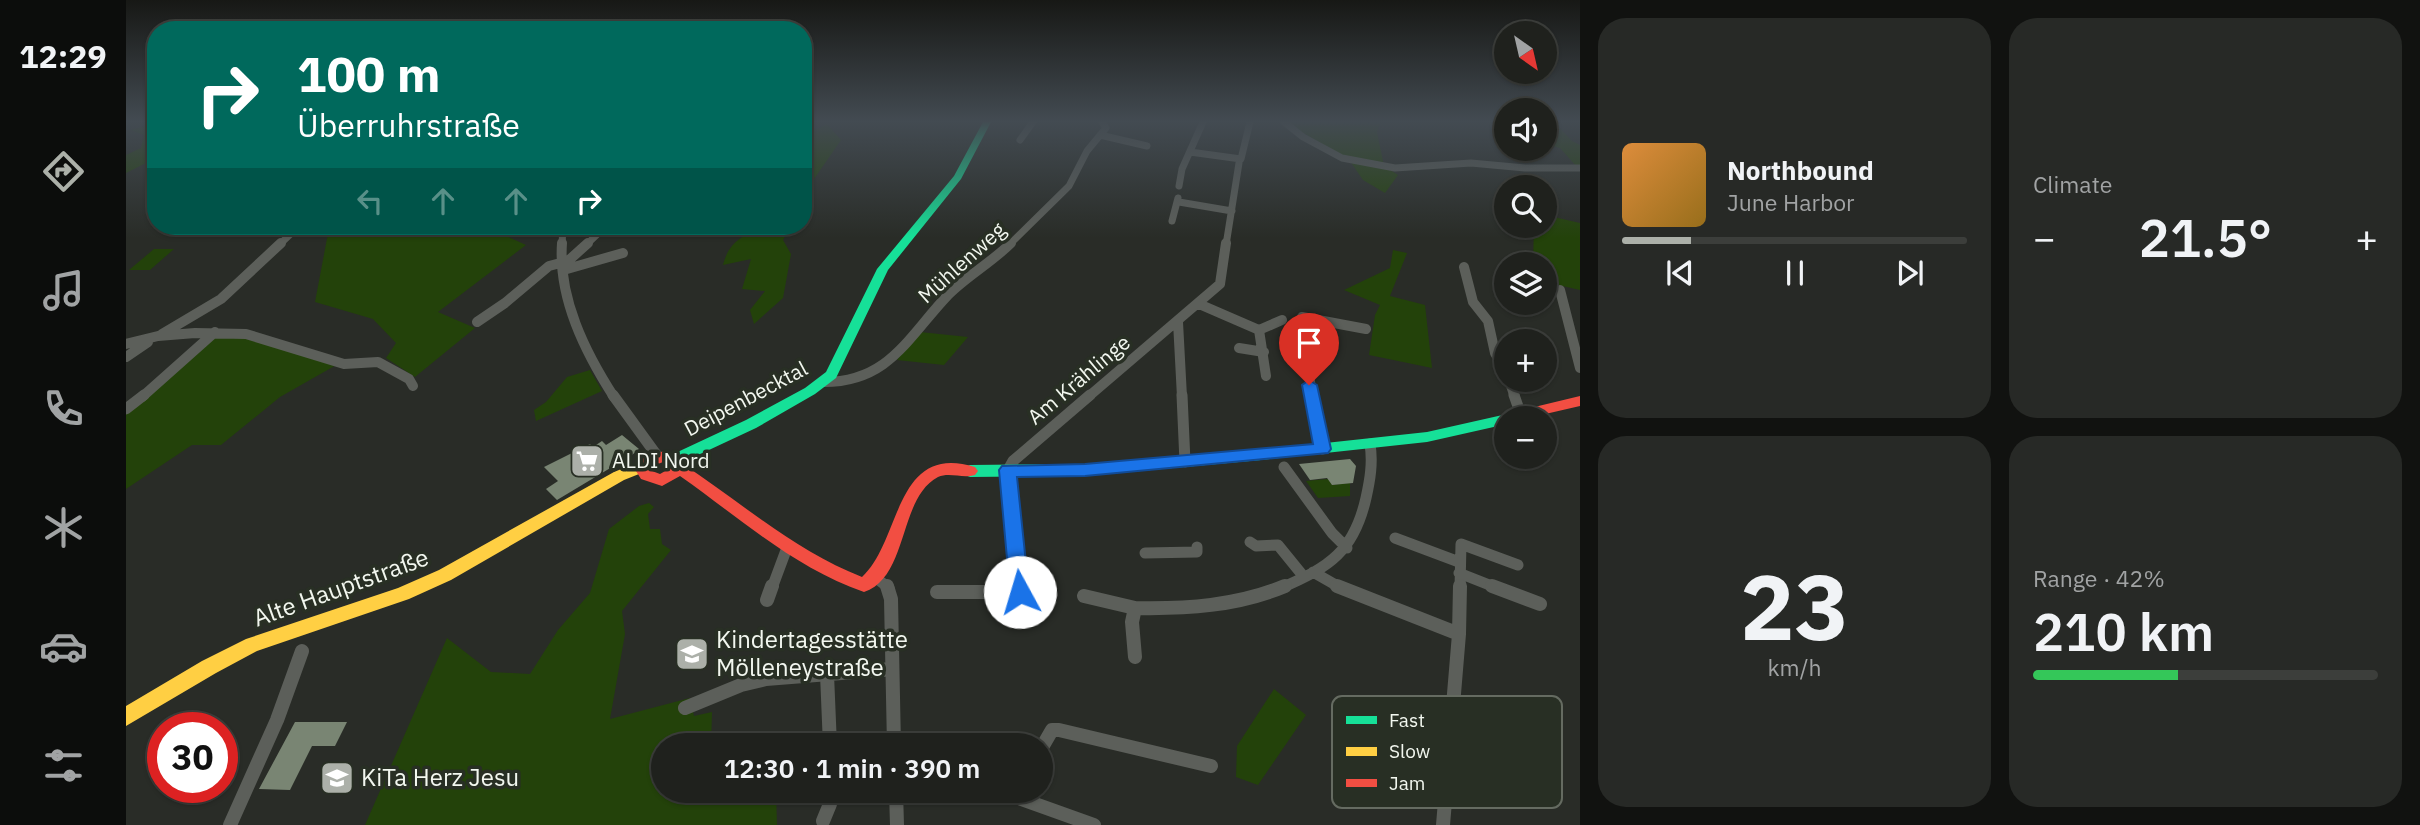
<!DOCTYPE html>
<html lang="en">
<head>
<meta charset="utf-8">
<style>
  :root { --surface:#1f211d; --page:#272926; --text:#f1f3f6; --muted:#a1a3a4; --line:#3c3e3b; --accent:#acb0a9 }
  body { margin:0; font-family:"IBM Plex Sans",sans-serif; background:var(--page); color:var(--text); height:100vh; display:flex; flex-direction:column; font-size:26px; white-space:nowrap }
  * { box-sizing:border-box; margin:0 }
  p { font-size:23px; color:var(--muted) }
  .icon { flex:none; width:38px; height:38px; fill:none; stroke:currentColor; stroke-width:2; stroke-linecap:round; stroke-linejoin:round }
  .map { position:relative; flex:1; overflow:hidden }
  .drawer { display:flex; flex-direction:column; gap:18px; padding:18px; background:#111210; width:840px }
  .drawer>* { flex:none }
  .banner { position:absolute; left:21px; top:21px; width:665px; height:214px; border-radius:28px; box-shadow:0 2px 5px #0004,0 0 0 2px var(--line); background:#00695c; color:#fff; overflow:hidden }
  .needle { width:46px; rotate:146deg }
  .controls { position:absolute; left:1368px; top:21px; display:grid; gap:14px }
  .controls a { display:grid; place-items:center; width:63px; height:63px; border-radius:50%; background:var(--surface); box-shadow:0 2px 5px #0004,0 0 0 2px var(--line); font-size:35px }
  .speed { position:absolute; left:21px; top:712px; display:flex; gap:14px; font-size:35px; font-weight:700; text-align:center }
  .speed>* { display:grid; place-content:center; width:91px; height:91px; border-radius:50%; background:var(--surface); box-shadow:0 2px 5px #0004,0 0 0 2px var(--line); line-height:1 }
  .speed .limit { border:10px solid #d22; background:#fff; color:#111 }
  .pin { position:absolute; display:grid; place-items:center; width:60px; height:60px; color:#fff; margin:-72px -30px; border-radius:50% 50% 50% 0; rotate:-45deg; box-shadow:0 0 7px #0007 }
  .pin .icon { rotate:45deg }
  .me { position:absolute; width:77px; margin:-38px; rotate:354deg; stroke-linejoin:round; filter:drop-shadow(0 0 5px #0008) }
  .turn { display:flex; align-items:center; gap:24px; height:147px; padding:0 35px; font-size:32px }
  .turn .icon { width:91px; height:91px; stroke-width:2.5 }
  .turn b { display:block; font-size:49px; line-height:60px }
  .lanes { display:flex; align-items:center; height:66px; padding:0 35px; background:#0003; justify-content:center; gap:35px; direction:ltr }
  .lanes .off { opacity:.35 }
  .big { font-size:52px; font-weight:600; line-height:1.1 }
  .drawer .card { flex:1; display:flex; flex-direction:column; justify-content:center; gap:10px; min-width:0; padding:0 24px; border-radius:28px; background:var(--page) }
  .drawer .dial { align-items:center; gap:0 }
  .dial b { font-size:91px; line-height:1 }
  .song { display:flex; align-items:center; gap:21px }
  .cover { width:84px; height:84px; border-radius:10px; background:linear-gradient(135deg,hsl(30 70% 55%),hsl(40 70% 35%)) }
  .played { height:7px; border-radius:4px; background:linear-gradient(90deg,var(--accent) 20%,var(--line) 20%) }
  .keys { display:flex; justify-content:space-around; direction:ltr }
  .heat { display:flex; justify-content:space-between; align-items:center; font-size:38px; direction:ltr }
  .charge { height:10px; border-radius:5px; background:linear-gradient(90deg,#34c759 42%,var(--line) 0) }
  .drawer .tiles { flex:1; display:grid; gap:18px; grid-template-columns:repeat(2,1fr) }
  .trip { position:absolute; left:525px; top:733px; width:402px; height:70px; border-radius:35px; background:var(--surface); box-shadow:0 2px 5px #0004,0 0 0 2px var(--line); font-weight:600; line-height:70px; text-align:center }
  main { display:flex; flex:1; min-height:0 }
  .menu { display:flex; flex-direction:column; width:126px; justify-content:space-around; align-items:center; background:#0c0d0c; color:var(--muted) }
  .menu .icon { width:49px; height:49px }
  .menu .selected { color:var(--accent) }
  .menu b { font-size:32px; color:var(--text) }
  .map>svg:first-child { display:block }
  .green { fill:#23420a }
  .building { fill:#798573 }
  .lines { fill:none; stroke-linecap:round; stroke-linejoin:round }
  .street-far3 { stroke:#5c5f5a; stroke-width:7 }
  .street-far2 { stroke:#5c5f5a; stroke-width:10 }
  .street-far1 { stroke:#5c5f5a; stroke-width:11 }
  .street { stroke:#5c5f5a; stroke-width:14 }
  .fast { fill:#16e098; fill-rule:evenodd }
  .slow { fill:#ffcf43; fill-rule:evenodd }
  .jam { fill:#f24e42; fill-rule:evenodd }
  .route { fill:#1a73e8; stroke:#114b97; stroke-width:2 }
  .labels { text-anchor:middle; stroke-width:7; stroke-linejoin:round; paint-order:stroke }
  .street-label { font-size:21px; fill:#f2f7ef; stroke:#282f24 }
  .poi-label { font-size:21px; fill:#f2f7ef; stroke:#282f24; text-anchor:start }
  .near-street-label { font-size:24px; fill:#f2f7ef; stroke:#282f24 }
  .near-poi-label { font-size:24px; fill:#f2f7ef; stroke:#282f24; text-anchor:start }
  .key { fill:#282f24; stroke:#656b61; stroke-width:2 }
  .key-label { font-size:19px; fill:#f2f7ef }
</style>
</head>
<body>
<main>
<nav class="menu">
<b>12:29</b>
<svg class="icon selected" aria-label="directions" viewBox="0 0 24 24"><path d="M12 3l9 9-9 9-9-9zM9 14v-3h6M13 9l2 2-2 2"/></svg>
<svg class="icon" aria-label="music" viewBox="0 0 24 24"><path d="M9 18V5l10-2v13"/><circle cx="6" cy="18" r="3"/><circle cx="16" cy="16" r="3"/></svg>
<svg class="icon" aria-label="phone" viewBox="0 0 24 24"><path d="M5 4h4l2 5-3 2q2 4 5 5l2-3 5 2v4C11 20 4 13 5 4z"/></svg>
<svg class="icon" aria-label="climate" viewBox="0 0 24 24"><path d="M12 3v18M4 7l16 10M4 17L20 7"/></svg>
<svg class="icon" aria-label="car" viewBox="0 0 24 24"><path d="M5 17H2v-5l4-1 3-4h7l3 4 3 1v5h-3M9 17h6M6 11h13"/><circle cx="7" cy="17" r="2"/><circle cx="17" cy="17" r="2"/></svg>
<svg class="icon" aria-label="filters" viewBox="0 0 24 24"><path d="M4 7h16M4 17h16"/><circle cx="9" cy="7" r="2"/><circle cx="15" cy="17" r="2"/></svg>
</nav>
<div class="map">
<svg width="1454" height="825" viewBox="0 0 1454 825">
  <rect width="100%" height="100%" fill="#292c27"/>
  <path class="green" d="M 1159,122 L 1255,122 L 1251,132 L 1258,166 L 1272,175 L 1259,193 L 1237,180 L 1224,161 Z
    M 1419,122 L 1428,122 L 1446,141 L 1454,145 L 1454,167 L 1451,167 L 1434,148 L 1419,144 Z
    M 30,123 L 30,158 L 0,173 L 0,155 L 15,148 L 18,135 L 5,130 Z
    M 701,124 L 715,140 L 677,195 L 677,136 Z
    M 1419,215 L 1454,223 L 1454,290 L 1419,282 L 1419,264 L 1399,264 L 1407,262 L 1408,226 L 1419,226 Z
    M 207,226 L 358,226 L 400,245 L 312,312 L 349,328 L 289,377 L 260,358 L 270,343 L 247,319 L 189,302 L 203,228 Z
    M 640,226 L 665,226 L 657,240 L 665,254 L 657,298 L 628,324 L 624,310 L 639,291 L 616,289 L 625,259 L 597,265 C 603,241 618,235 640,226 Z
    M 28,249 L 48,249 L 24,270 L 3,270 Z
    M 1267,250 L 1281,253 L 1264,296 L 1299,305 L 1306,368 L 1243,355 L 1249,315 L 1254,305 L 1218,290 L 1264,268 Z
    M 794,332 L 842,337 L 818,365 L 771,360 Z
    M 90,333 L 119,335 L 212,364 L 154,397 L 95,445 L 66,445 L 0,489 L 0,412 Z
    M 464,370 L 476,391 L 410,421 L 408,410 L 420,402 L 441,377 Z
    M 1202,479 L 1206,485 L 1224,483 L 1224,496 L 1192,498 L 1180,481 Z
    M 523,503 L 528,507 L 522,514 L 524,529 L 534,529 L 536,544 L 545,550 L 496,611 L 499,634 L 484,719 L 564,698 L 568,716 L 586,712 L 585,745 L 537,746 L 537,791 L 584,791 L 584,797 L 621,791 L 650,791 L 651,825 L 239,825 L 321,638 L 365,672 L 404,674 L 432,630 L 464,593 L 483,529 L 513,506 Z
    M 1148,689 L 1180,715 L 1132,785 L 1110,777 L 1111,746 Z"/>
  <path class="building" d="M 496,435 L 513,449 L 506,455 L 431,500 L 420,489 L 432,481 L 418,467 L 464,444 L 467,447 L 476,441 L 480,445 Z
    M 1224,459 L 1230,466 L 1227,483 L 1206,485 L 1201,478 L 1184,480 L 1173,464 Z
    M 169,722 L 221,722 L 209,746 L 186,746 L 164,790 L 133,789 Z"/>
  <g class="lines">
    <path class="street-far3" d="M 1158,122 L 1177,137 L 1216,158 L 1269,168 L 1345,163 L 1399,168 L 1454,168
      M 974,135 L 1021,146
      M 894,140 L 907,122
      M 1064,152 L 1115,159 L 1124,122
      M 1053,186 L 1056,169 L 1077,122
      M 1053,202 L 1106,211
      M 1046,221 L 1052,198
      M 153,245 L 173,226
      M 436,245 L 437,226
      M 460,245 L 480,226
      M 883,245 L 943,186 L 961,151 L 980,128 L 976,122
      M 1100,245 L 1113,163"/>
    <path class="street-far2" d="M 436,243 C 432,298 459,352 488,397
      M 1338,267 L 1347,302 L 1362,321 L 1369,353 L 1381,374
      M 441,269 L 497,253
      M 1434,290 L 1454,368
      M 1073,304 L 1133,330 L 1140,376
      M 351,322 L 379,303 L 423,266 L 442,261 L 462,243
      M 1052,322 L 1056,397
      M 1133,330 L 1156,320
      M 36,334 L 95,299 L 155,243
      M 0,344 L 32,336 L 69,333 L 120,334 L 218,364 L 252,362 L 283,379 L 287,386
      M 1113,348 L 1138,352
      M 0,357 L 22,342
      M 1383,380 L 1389,397
      M 698,382 C 763,382 782,337 822,295 C 841,276 866,262 885,243
      M 16,397 L 89,332
      M 962,397 L 1094,284 L 1100,243
      M 1186,397 L 1176,317 L 1240,329"/>
    <path class="street-far1" d="M 487,395 L 532,457
      M 1056,395 L 1059,462
      M 1185,395 L 1197,449
      M 1388,395 L 1395,415
      M 0,409 L 18,395
      M 1158,467 L 1206,533 L 1221,548
      M 1269,538 L 1333,562
      M 1124,542 L 1130,546 L 1152,545 L 1178,577
      M 1019,553 L 1071,552 L 1071,547
      M 1187,572 L 1215,588
      M 1333,573 L 1371,588
      M 750,578 L 763,588
      M 646,588 L 662,545
      M 893,588 L 882,470 L 887,461 L 964,395
      M 1155,588 C 1204,567 1228,551 1240,498 C 1244,480 1247,463 1244,444
      M 1334,588 L 1335,544 L 1392,565"/>
    <path class="street" d="M 761,586 L 765,599 L 768,746
      M 892,586 L 893,592
      M 1211,586 L 1333,634
      M 1366,586 L 1414,604
      M 811,592 L 923,592
      M 958,596 L 1009,608
      M 641,600 L 646,586
      M 1009,657 L 1006,622 L 1009,608 C 1060,609 1111,606 1159,586
      M 701,674 L 704,746
      M 559,708 L 615,685 L 640,679 L 766,669
      M 915,749 L 926,730 L 933,730 L 1085,766
      M 770,791 L 771,825
      M 873,791 L 968,825
      M 697,821 L 704,804 L 704,791
      M 104,825 L 151,720 L 176,651
      M 1317,825 L 1333,634 L 1334,586"/>
    <path class="fast" d="M 857,122 L 865,122 L 835,179 L 762,270 L 710,378 L 689,394 L 630,428 L 553,464 L 543,464 L 541,460 L 543,456 L 620,420 L 679,388 L 700,372 L 751,269 L 828,176 Z
      M 1381,414 L 1388,418 L 1381,418 L 1381,424 L 1301,442 L 1135,460 L 959,476 L 844,477 L 839,475 L 836,471 L 839,467 L 844,465 L 959,464 L 1135,450 L 1301,432 Z"/>
    <path class="slow" d="M 518,460 L 523,462 L 525,466 L 523,470 L 498,480 L 325,580 L 283,599 L 131,651 L 90,673 L 0,726 L 0,706 L 76,661 L 120,639 L 272,588 L 313,570 L 488,472 Z"/>
    <path class="jam" d="M 1454,396 L 1454,406 L 1402,418 L 1381,418 L 1381,422 L 1376,418 L 1383,413 Z
      M 538,451 L 555,459 L 557,464 C 616,503 669,551 736,577 C 776,540 768,442 849,467 L 852,471 L 849,475 C 837,479 824,472 812,477 C 772,498 783,577 738,592 C 668,568 614,518 554,476 L 536,486 L 515,479 L 510,471 L 516,458 ZM 537,462 L 542,465 L 541,470 L 534,474 L 526,471 L 527,466 Z"/>
  </g>
  <linearGradient id="sky" x2="0" y2="1"><stop stop-color="#171815"/><stop offset="0.51" stop-color="#434b52"/><stop offset="1" stop-color="#434b52" stop-opacity="0"/></linearGradient>
  <rect width="1454" height="238" fill="url(#sky)"/>
  <path class="route" d="M 1183,380 L 1191,385 L 1205,449 L 1202,453 L 959,476 L 891,477 L 903,592 L 900,598 L 894,600 L 887,598 L 884,592 L 873,470 L 876,466 L 959,464 L 1187,444 L 1176,385 Z"/>
  <defs>
    <symbol id="supermarket-square" viewBox="-11 -11 22 22"><rect x="-9" y="-9" width="18" height="18" rx="4" fill="#acb0a9" stroke="#282f24"/><path d="M-6-5.5h2.5l.6 2H6L4.5 2H-2.5L-4.4-4H-6ZM-1.5 3.2a1.3 1.3 0 1 0 .1 0ZM3 3.2a1.3 1.3 0 1 0 .1 0Z" fill="#fff"/></symbol>
    <symbol id="school-square" viewBox="-11 -11 22 22"><rect x="-9" y="-9" width="18" height="18" rx="4" fill="#acb0a9" stroke="#282f24"/><path d="M0-5L7-2L0 1L-7-2ZM-4 1L0 2.5L4 1V4Q0 6-4 4Z" fill="#fff"/></symbol>
  </defs>
  <g fill-rule="evenodd">
    <use href="#supermarket-square" x="442" y="442" width="38" height="38"/>
    <use href="#school-square" x="547" y="635" width="38" height="38"/>
    <use href="#school-square" x="192" y="759" width="38" height="38"/>
  </g>
  <g class="labels">
    <g class="street-label">
      <text transform="translate(836 263) rotate(-42)" y="7">Mühlenweg</text>
      <text transform="translate(953 380) rotate(-40)" y="7">Am Krählinge</text>
      <text transform="translate(620 399) rotate(-28)" y="7">Deipenbecktal</text>
    </g>
    <g class="poi-label">
      <text x="486" y="468">ALDI Nord</text>
    </g>
    <g class="near-street-label">
      <text transform="translate(215 588) rotate(-20)" y="8">Alte Hauptstraße</text>
    </g>
    <g class="near-poi-label">
      <text x="590" y="648">Kindertagesstätte<tspan x="590" dy="28">Mölleneystraße</tspan></text>
      <text x="235" y="786">KiTa Herz Jesu</text>
    </g>
  </g>
  <rect x="1206" y="696" width="230" height="112" rx="10" class="key"/>
  <rect x="1220" y="716" width="31" height="8" fill="#16e098"/>
  <rect x="1220" y="747" width="31" height="9" fill="#ffcf43"/>
  <rect x="1220" y="779" width="31" height="8" fill="#f24e42"/>
  <g class="key-label">
    <text x="1263" y="727">Fast</text>
    <text x="1263" y="758">Slow</text>
    <text x="1263" y="790">Jam</text>
  </g>
</svg>
<div class="controls">
<a><svg class="needle" viewBox="-14 -14 28 28"><path d="M0-13l5 13h-10z" fill="#e53935"/><path d="M0 13l5-13h-10z" fill="#a1a3a4"/></svg></a>
<a><svg class="icon" aria-label="sound" viewBox="0 0 24 24"><path d="M4 9h4l5-4v14l-5-4H4zM17 9q2 3 0 6"/></svg></a>
<a><svg class="icon" aria-label="search" viewBox="0 0 24 24"><circle cx="10" cy="10" r="6"/><path d="M15 15l6 6"/></svg></a>
<a><svg class="icon" aria-label="layers" viewBox="0 0 24 24"><path d="M12 4l9 5-9 5-9-5zM3 14l9 5 9-5"/></svg></a>
<a>+</a>
<a>−</a>
</div>
<div class="speed"><div class="limit">30</div></div>
<div class="pin" style="left:1183px;top:385px;background:#d93025"><svg class="icon" aria-label="arrive" viewBox="0 0 24 24"><path d="M6 21V4h12l-3 4 3 4H6"/></svg></div>
<svg class="me" style="left:894px;top:592px" viewBox="-20 -20 40 40"><circle r="19" fill="#fff"/><path d="M0-13L10 11 0 6-10 11z" fill="#1a73e8"/></svg>
<div class="trip">12:30 · 1 min · 390 m</div>
<div class="banner">
<div class="turn"><svg class="icon" aria-label="right" viewBox="0 0 24 24"><path d="M7 20v-9h11M14 6l5 5-5 5"/></svg><div><b>100 m</b>Überruhrstraße</div></div>
<div class="lanes"><svg class="icon off" aria-label="left" viewBox="0 0 24 24"><path d="M17 20v-9H6M10 6l-5 5 5 5"/></svg><svg class="icon off" aria-label="ahead" viewBox="0 0 24 24"><path d="M12 20V5M6 11l6-6 6 6"/></svg><svg class="icon off" aria-label="ahead" viewBox="0 0 24 24"><path d="M12 20V5M6 11l6-6 6 6"/></svg><svg class="icon" aria-label="right" viewBox="0 0 24 24"><path d="M7 20v-9h11M14 6l5 5-5 5"/></svg></div>
</div>
</div>
<section class="drawer">
<div class="tiles">
<div class="card">
<div class="song"><i class="cover"></i><div><b>Northbound</b><p>June Harbor</p></div></div>
<div class="played"></div>
<div class="keys"><svg class="icon" aria-label="previous" viewBox="0 0 24 24"><path d="M18 5L8 12l10 7zM5 5v14"/></svg><svg class="icon" aria-label="pause" viewBox="0 0 24 24"><path d="M8 5v14M16 5v14"/></svg><svg class="icon" aria-label="next" viewBox="0 0 24 24"><path d="M6 5l10 7-10 7zM19 5v14"/></svg></div>
</div>
<div class="card"><p>Climate</p>
<div class="heat"><a>−</a><b class="big">21.5°</b><a>+</a></div>
</div>
<div class="card dial"><b>23</b><p>km/h</p></div>
<div class="card"><p>Range · 42%</p><b class="big">210 km</b><div class="charge"></div></div>
</div>
</section>
</main>
</body>
</html>
